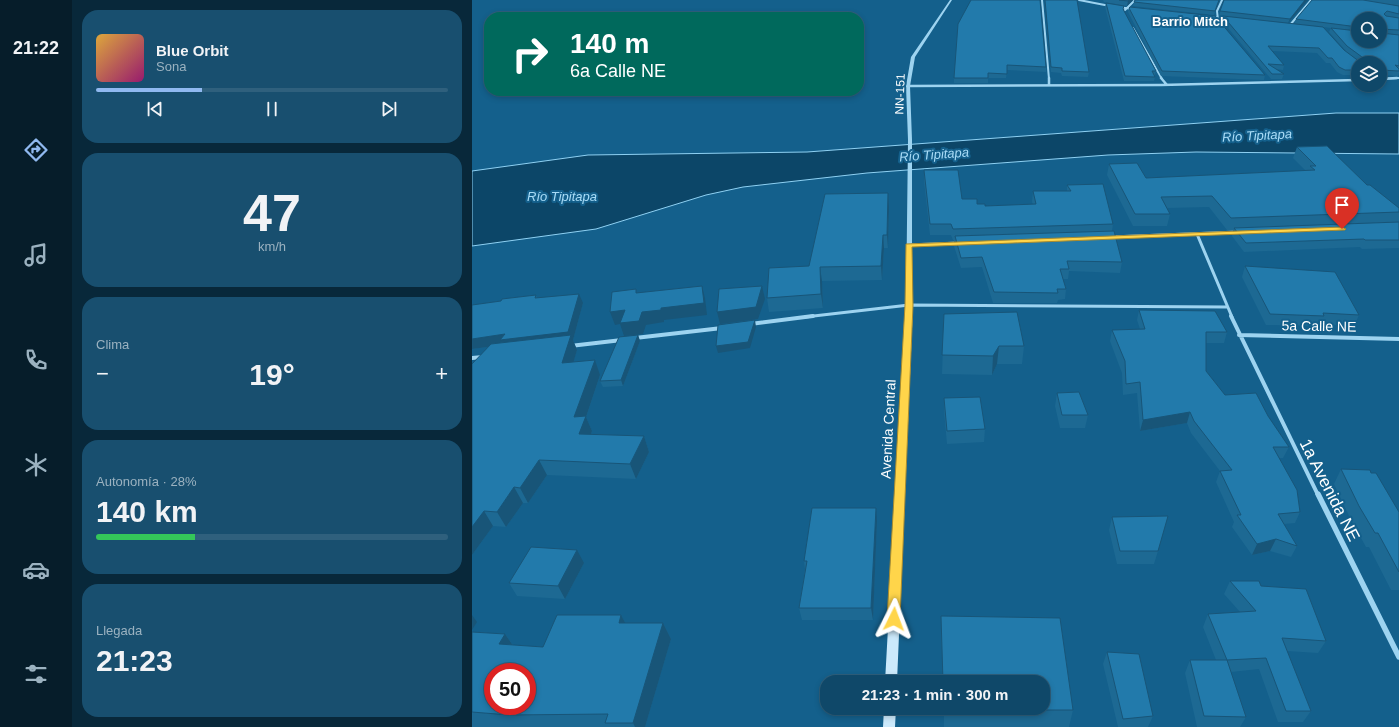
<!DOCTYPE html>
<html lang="es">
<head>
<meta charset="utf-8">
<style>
  :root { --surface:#0f4869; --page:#184f6f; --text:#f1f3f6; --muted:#9bb2c0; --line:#2f607d; --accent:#90b9f0 }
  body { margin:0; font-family:Helvetica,sans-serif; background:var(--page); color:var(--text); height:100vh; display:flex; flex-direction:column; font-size:15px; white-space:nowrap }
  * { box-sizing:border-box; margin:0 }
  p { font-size:13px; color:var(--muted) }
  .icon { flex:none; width:22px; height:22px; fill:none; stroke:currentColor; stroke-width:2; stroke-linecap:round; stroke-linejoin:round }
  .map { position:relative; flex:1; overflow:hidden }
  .panel { display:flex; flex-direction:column; gap:10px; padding:10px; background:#08283a; width:400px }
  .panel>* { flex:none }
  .guide { position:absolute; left:12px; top:12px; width:380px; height:84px; border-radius:16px; box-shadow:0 2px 6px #0003,0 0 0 1px var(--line); background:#00695c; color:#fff; overflow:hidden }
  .fabs { position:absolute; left:879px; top:12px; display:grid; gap:8px }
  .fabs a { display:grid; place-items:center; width:36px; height:36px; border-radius:50%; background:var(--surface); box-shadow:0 2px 6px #0003,0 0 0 1px var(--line); font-size:20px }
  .speed { position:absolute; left:12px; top:663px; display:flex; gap:8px; font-size:20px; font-weight:700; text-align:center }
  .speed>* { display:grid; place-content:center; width:52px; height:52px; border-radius:50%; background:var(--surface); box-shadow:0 2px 6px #0003,0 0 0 1px var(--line); line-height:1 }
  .speed .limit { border:6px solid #d22; background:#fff; color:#111 }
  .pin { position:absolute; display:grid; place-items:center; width:34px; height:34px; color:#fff; margin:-41px -17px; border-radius:50% 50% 50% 0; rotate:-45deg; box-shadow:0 0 4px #0007 }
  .pin .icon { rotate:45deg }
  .me { position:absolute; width:44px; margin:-22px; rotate:3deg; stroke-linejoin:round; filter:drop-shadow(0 0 3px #0008) }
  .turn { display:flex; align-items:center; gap:14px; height:84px; padding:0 20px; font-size:18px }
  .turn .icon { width:52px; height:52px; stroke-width:2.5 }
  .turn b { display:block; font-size:28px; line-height:34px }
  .big { font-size:30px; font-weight:800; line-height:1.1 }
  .panel .tile { flex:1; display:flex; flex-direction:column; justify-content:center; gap:6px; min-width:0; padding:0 14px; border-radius:16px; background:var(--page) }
  .panel .dial { align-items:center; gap:0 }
  .dial b { font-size:52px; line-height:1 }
  .song { display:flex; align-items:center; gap:12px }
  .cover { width:48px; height:48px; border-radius:6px; background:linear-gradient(135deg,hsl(40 70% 55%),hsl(320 70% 35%)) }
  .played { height:4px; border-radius:2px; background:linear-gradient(90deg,var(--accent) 30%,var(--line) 30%) }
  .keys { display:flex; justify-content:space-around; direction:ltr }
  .heat { display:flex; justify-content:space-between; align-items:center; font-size:22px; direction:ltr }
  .charge { height:6px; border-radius:3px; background:linear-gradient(90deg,#34c759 28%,var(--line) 0) }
  .trip { position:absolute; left:348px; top:675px; width:230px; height:40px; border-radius:16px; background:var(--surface); box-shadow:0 2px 6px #0003,0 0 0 1px var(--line); font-weight:800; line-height:40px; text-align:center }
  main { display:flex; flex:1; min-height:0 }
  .menu { display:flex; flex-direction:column; width:72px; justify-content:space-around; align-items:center; background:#061d2a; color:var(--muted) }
  .menu .icon { width:28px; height:28px }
  .menu .active { color:var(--accent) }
  .menu b { font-size:18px; color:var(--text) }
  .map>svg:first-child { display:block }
  .water { fill:#0c4668; stroke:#8fd1f3 }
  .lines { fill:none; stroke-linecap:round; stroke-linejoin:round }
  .minor-far4 { stroke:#9dd3f0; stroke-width:2 }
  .minor-far3 { stroke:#9dd3f0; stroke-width:2.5 }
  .minor-far2 { stroke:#9dd3f0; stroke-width:3 }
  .minor-far1 { stroke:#9dd3f0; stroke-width:4 }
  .minor { stroke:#9dd3f0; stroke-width:5.5 }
  .tertiary { fill:#9dd3f0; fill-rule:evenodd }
  .secondary { fill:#cbe9fb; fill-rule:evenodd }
  .wall { fill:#1d6993; fill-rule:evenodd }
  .shaded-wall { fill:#185578 }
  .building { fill:#227aab; stroke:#185578; fill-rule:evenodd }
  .route { fill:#ffd54a; stroke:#a68a30 }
  .labels { text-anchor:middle; stroke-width:4; stroke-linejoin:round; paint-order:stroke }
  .far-street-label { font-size:12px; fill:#fff; stroke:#14608c }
  .far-neighbourhood-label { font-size:13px; font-weight:bold; fill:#fff; stroke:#14608c }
  .far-water-label { font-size:13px; font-style:italic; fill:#a9dcf7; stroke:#14608c }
  .street-label { font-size:14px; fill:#fff; stroke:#14608c }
  .near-street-label { font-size:17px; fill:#fff; stroke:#14608c }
</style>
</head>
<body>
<main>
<nav class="menu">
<b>21:22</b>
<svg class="icon active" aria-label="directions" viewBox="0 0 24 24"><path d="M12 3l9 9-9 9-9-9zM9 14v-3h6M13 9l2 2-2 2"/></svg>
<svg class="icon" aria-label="music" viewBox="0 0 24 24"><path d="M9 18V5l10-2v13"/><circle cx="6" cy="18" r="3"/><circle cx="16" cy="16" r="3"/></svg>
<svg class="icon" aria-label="phone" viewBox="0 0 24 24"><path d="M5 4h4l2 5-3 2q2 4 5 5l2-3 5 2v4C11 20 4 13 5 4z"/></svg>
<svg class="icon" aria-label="climate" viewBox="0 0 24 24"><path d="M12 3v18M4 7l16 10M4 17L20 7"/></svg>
<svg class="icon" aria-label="car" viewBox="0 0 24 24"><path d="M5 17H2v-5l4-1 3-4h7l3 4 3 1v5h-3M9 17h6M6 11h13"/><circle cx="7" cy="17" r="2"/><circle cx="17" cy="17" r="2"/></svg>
<svg class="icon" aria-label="filters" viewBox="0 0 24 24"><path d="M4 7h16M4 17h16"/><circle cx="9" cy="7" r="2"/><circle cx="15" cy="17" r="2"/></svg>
</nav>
<section class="panel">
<div class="tile">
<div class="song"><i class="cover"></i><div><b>Blue Orbit</b><p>Sona</p></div></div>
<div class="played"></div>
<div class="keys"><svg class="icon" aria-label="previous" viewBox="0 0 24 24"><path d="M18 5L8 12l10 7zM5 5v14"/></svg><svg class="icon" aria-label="pause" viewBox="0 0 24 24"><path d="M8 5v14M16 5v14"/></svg><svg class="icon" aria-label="next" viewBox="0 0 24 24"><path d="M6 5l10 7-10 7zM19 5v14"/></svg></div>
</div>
<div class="tile dial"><b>47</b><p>km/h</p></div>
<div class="tile"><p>Clima</p>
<div class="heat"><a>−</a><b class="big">19°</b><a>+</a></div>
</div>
<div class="tile"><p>Autonomía · 28%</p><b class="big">140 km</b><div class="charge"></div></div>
<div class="tile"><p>Llegada</p><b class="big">21:23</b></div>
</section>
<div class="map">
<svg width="927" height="727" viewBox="0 0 927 727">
  <rect width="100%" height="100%" fill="#14608c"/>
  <path class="water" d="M 864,113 L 927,113 L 927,154 L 724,152 L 636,155 L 395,173 L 271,187 L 234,195 L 124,229 L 0,246 L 0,171 L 116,155 L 335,152 Z"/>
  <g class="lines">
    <path class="minor-far4" d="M 570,0 L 577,79
      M 607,0 L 638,6
      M 646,7 L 661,9
      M 653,10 L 663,0
      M 740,17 L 755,19
      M 746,20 L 745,11 L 750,0
      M 818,25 L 839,0
      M 661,28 L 690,79
      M 908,79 L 927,78"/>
    <path class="minor-far3" d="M 577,78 L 577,84
      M 689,78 L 695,85
      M 908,79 L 925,78
      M 436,86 L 689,85 L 886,80"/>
    <path class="minor-far2" d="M 725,234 L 760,317
      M 639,237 L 766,232
      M 436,245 L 488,243
      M 333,317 L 437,305 L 755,307"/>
    <path class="minor-far1" d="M 759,316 L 846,495
      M 278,324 L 341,316
      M 767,335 L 927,339
      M 163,338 L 250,328
      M 98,346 L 150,340
      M 0,358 L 11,357"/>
    <path class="minor" d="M 846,494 L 927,657"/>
    <path class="tertiary" d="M 478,0 L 480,0 L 443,57 L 438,86 L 440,140 L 440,305 L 437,307 L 434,305 L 436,140 L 434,86 L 439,57 Z"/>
    <path class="secondary" d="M 434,303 L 440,303 L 441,305 L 425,682 L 413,682 Z
      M 412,708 L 424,708 L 423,727 L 411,727 Z"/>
  </g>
  <path class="wall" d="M 499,0 L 574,67 L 574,72 L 535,70 L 534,78 L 516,78 L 516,83 L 482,83 L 482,78 Z
    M 573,0 L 605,0 L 617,72 L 616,77 L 590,76 L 589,73 L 579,72 Z
    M 631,0 L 661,0 L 655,6 L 632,2 Z
    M 663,0 L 747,0 L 742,15 L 661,6 L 662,2 Z
    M 752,0 L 836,0 L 816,23 L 747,16 Z
    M 840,0 L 927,0 L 927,73 L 926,76 L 908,75 L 908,63 L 886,63 L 886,75 L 871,75 L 865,72 L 858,63 L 854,63 L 845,53 L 800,51 L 812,65 L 811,70 L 804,69 L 812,74 L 810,79 L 799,79 L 750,21 L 751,16 L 848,27 L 822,24 L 824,19 ZM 886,19 L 908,19 L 908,41 L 886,41 ZM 851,27 L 859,28 L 857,32 L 874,51 L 872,50 Z
    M 634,3 L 651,9 L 684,71 L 683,75 L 682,75 L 683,77 L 682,81 L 652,81 L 633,7 Z
    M 657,8 L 793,75 L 792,80 L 689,76 L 656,12 Z
    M 825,147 L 895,185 L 927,208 L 927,248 L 890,249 L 888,247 L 772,252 L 760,236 L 761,230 L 755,230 L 737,207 L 695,208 L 698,214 L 695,226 L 661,226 L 635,175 L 637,164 L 674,178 L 834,171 L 821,158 Z
    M 452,170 L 490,199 L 505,204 L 513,206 L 561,204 L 560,202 L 561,191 L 595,191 L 595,185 L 641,224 L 640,231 L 650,262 L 648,273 L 597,271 L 596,279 L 591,279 L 594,289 L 593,299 L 586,300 L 585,303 L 521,303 L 510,267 L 489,268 L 482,246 L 482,240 L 481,240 L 479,235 L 458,235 L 452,181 Z
    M 416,193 L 417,207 L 416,248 L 412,248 L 410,280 L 350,281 L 351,308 L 297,312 L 295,298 L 337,266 Z
    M 773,266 L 887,315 L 882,326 L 849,324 L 848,326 L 794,325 L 770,277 Z
    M 64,295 L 65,298 L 111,303 L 101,340 L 105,350 L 101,362 L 128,375 L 114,417 L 120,431 L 119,434 L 172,436 L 177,452 L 164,479 L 75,475 L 56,503 L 51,503 L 34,527 L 21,526 L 0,555 L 15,347 L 0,349 L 0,306 Z
    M 667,310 L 755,332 L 752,343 L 734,343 L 734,371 L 753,395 L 796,416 L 817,447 L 811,458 L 807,458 L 828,512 L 823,523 L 812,524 L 825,546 L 819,557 L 798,551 L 780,555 L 760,527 L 762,522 L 744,482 L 748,471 L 719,433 L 715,423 L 668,431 L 665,393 L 651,395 L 650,373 L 638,341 L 640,330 L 668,329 L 665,320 Z
    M 472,314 L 552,346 L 550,364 L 525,364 L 520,375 L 470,374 Z
    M 166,335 L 168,341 L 151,386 L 131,387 L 128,381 Z
    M 585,393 L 616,415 L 613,428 L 588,428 L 583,406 Z
    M 472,398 L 513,429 L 512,442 L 475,444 L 472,411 Z
    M 869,469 L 899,473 L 927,512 L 927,590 L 919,590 L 897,547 L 894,547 L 879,520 L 862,484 Z
    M 640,517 L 686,551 L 682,564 L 645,564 L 637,530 Z
    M 405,521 L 401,620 L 330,620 L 327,608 L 333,569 L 332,561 Z
    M 112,563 L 93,599 L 45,596 L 37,583 Z
    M 758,581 L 789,586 L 854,641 L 846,653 L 815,651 L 839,711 L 831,722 L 806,722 L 787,669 L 759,672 L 774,717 L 768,727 L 725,727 L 713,673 L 718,660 L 744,660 L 731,627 L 736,614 L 768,612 L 752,594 Z
    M 149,615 L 153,623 L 191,623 L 199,639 L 173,727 L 0,727 L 0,632 L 33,634 L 41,645 L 71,647 Z
    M 469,616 L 588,618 L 601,710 L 597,727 L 472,727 L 472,708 L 571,708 L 571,682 L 471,682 L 469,635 Z
    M 635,652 L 681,716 L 676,727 L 646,727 L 631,664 Z"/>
  <path class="shaded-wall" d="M 657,0 L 661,0 L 655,6 L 656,1 Z
    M 833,0 L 836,0 L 816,23 L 818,19 Z
    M 416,193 L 417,207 L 416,248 L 415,235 Z
    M 411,235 L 412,248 L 410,280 L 409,266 Z
    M 348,267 L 350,281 L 351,308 L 349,294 Z
    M 230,286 L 233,298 L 235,315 L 192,320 L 192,322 L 174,325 L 171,334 L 152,336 L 148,324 L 143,325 L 138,312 L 153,310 L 170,312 L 189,308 Z
    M 290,286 L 293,299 L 286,319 L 248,324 L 245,312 Z
    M 107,294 L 111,303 L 101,340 L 105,350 L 97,377 L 30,345 L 0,349 L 0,339 L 33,334 Z
    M 283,320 L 284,327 L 278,348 L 246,353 L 244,346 Z
    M 166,335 L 168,341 L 151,386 L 149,380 Z
    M 527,346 L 525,364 L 520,375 L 521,356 Z
    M 123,360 L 128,375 L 114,417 L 120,431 L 114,449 L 107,434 L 102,417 Z
    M 718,412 L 715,423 L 668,431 L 671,420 Z
    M 172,436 L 177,452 L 164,479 L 158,464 Z
    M 67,460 L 75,475 L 56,503 L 48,488 Z
    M 42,487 L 51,503 L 34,527 L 25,512 Z
    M 404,508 L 405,521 L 401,620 L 399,608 Z
    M 12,511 L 21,526 L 0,555 L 0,527 Z
    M 804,539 L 798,551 L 780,555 L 785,544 Z
    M 105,550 L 112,563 L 93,599 L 86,586 Z
    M 0,615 L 5,622 L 0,630 Z
    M 149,615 L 158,632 L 147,623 Z
    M 191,623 L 199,639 L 173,727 L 163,727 L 161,723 Z
    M 33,634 L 44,650 L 27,644 Z"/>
  <path class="building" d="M 499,0 L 568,0 L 574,67 L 535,65 L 535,74 L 516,73 L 516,78 L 482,78 L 486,24 Z
    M 573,0 L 605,0 L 617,72 L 590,71 L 590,68 L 579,67 Z
    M 647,0 L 657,0 L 656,1 Z
    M 663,0 L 747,0 L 743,11 L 662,2 Z
    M 752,0 L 833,0 L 818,19 L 748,11 Z
    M 840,0 L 891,0 L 927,6 L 927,14 L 915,11 L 912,14 L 914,16 L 927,18 L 927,30 L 908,29 L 908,19 L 886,19 L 886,27 L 824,19 Z
    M 634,3 L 652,6 L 651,9 L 684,71 L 680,71 L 683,77 L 653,76 Z
    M 658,7 L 743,16 L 793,75 L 690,71 L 657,8 Z
    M 751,16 L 851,27 L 872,50 L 888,62 L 890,60 L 890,57 L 875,46 L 859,28 L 886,31 L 886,41 L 908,41 L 908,32 L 909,33 L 927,35 L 927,66 L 923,65 L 927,69 L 927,71 L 908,70 L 908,63 L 886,63 L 886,70 L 873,70 L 867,67 L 860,58 L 856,58 L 847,48 L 796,46 L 812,65 L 796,64 L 812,74 L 800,74 Z
    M 855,146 L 895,185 L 898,185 L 927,208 L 927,212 L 759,218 L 740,196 L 689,197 L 698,214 L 663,214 L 637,164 L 665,163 L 674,178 L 843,170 L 838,166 L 844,166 L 825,147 Z
    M 452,170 L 486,170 L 490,199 L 505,199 L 505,204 L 513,204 L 513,206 L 564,204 L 561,191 L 599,191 L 595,185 L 631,184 L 641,224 L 481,229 L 479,224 L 458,224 Z
    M 416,193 L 415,235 L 411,235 L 409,266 L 348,267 L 349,294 L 295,298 L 297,268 L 337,266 L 353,194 Z
    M 927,222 L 927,240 L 893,240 L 892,239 L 774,243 L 762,228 Z
    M 642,231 L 650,262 L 595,261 L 597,269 L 588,269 L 594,289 L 585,289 L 586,293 L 522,292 L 510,257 L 489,258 L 483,236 Z
    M 773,266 L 863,272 L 887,315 L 851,313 L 852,316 L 798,314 Z
    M 230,286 L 232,303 L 189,308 L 189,310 L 170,312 L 167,321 L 148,323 L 153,310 L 138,312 L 140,292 L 164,289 L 164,293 Z
    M 290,286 L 284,307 L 245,312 L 247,289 Z
    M 107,294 L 96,332 L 28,340 L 33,334 L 0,339 L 0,305 L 29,301 L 30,299 L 64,295 L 63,298 Z
    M 667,310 L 743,311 L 755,332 L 734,332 L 734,371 L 753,395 L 784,393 L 796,416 L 817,447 L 801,447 L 825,490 L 828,512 L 806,514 L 825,546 L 804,539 L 785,544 L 765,515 L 769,515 L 748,471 L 760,470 L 722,421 L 718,412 L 671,420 L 668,382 L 654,384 L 653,361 L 640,330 L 673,329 Z
    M 545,312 L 552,346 L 527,346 L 521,356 L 470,355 L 472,314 Z
    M 283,320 L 276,342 L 244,346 L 246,325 Z
    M 99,335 L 90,363 L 123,360 L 102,417 L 114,416 L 107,434 L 172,436 L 158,464 L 67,460 L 48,488 L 42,487 L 25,512 L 12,511 L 0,527 L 0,364 L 19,344 Z
    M 166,335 L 149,380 L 128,381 L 147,337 Z
    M 607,392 L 616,415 L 590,415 L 585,393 Z
    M 508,397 L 513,429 L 475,431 L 472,398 Z
    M 869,469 L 898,470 L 899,473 L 904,473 L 927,512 L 927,572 L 906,533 L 903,533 L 887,506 Z
    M 340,508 L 404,508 L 399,608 L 327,608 L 335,561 L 332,561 Z
    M 696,516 L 686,551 L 648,551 L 640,517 Z
    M 59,547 L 105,550 L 86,586 L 37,583 Z
    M 758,581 L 787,581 L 789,586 L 834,589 L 854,641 L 810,638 L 839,711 L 814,711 L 794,658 L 755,660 L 736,614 L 784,611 Z
    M 85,615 L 149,615 L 147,623 L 191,623 L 161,723 L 133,723 L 136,714 L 37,715 L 0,712 L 0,632 L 33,634 L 27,644 L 71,647 ZM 21,672 L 55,672 L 55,706 L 21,706 Z
    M 469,616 L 588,618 L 601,710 L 473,710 L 472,708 L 571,708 L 571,682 L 471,682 Z
    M 635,652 L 667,654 L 681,716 L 651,719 Z
    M 718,660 L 755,660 L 774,717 L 732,716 Z"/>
  <path class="route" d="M 870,227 L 874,229 L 873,230 L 440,247 L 441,305 L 428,619 L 426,623 L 422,625 L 417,623 L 415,619 L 433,305 L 434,244 Z"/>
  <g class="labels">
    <g class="far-street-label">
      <text transform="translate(428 94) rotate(-88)" y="4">NN-151</text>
    </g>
    <g class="far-neighbourhood-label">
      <text x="718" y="26">Barrio Mitch</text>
    </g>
    <g class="far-water-label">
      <text transform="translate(785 135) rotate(-3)" y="5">Río Tipitapa</text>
      <text transform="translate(462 154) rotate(-4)" y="5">Río Tipitapa</text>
      <text x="90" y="201">Río Tipitapa</text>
    </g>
    <g class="street-label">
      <text transform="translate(847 326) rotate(1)" y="5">5a Calle NE</text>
      <text transform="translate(416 429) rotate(-87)" y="5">Avenida Central</text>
    </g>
    <g class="near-street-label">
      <text transform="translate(858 490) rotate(63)" y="6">1a Avenida NE</text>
    </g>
  </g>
</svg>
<div class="fabs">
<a><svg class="icon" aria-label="search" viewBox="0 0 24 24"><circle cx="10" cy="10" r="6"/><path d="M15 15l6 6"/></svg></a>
<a><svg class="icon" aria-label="layers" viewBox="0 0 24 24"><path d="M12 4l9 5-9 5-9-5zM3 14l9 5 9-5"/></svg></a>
</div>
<div class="speed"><div class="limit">50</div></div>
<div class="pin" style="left:870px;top:229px;background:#d93025"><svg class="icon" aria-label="arrive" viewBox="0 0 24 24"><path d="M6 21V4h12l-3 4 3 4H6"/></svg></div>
<svg class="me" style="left:422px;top:619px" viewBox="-20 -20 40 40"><path d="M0-17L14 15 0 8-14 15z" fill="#ffd54a" stroke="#fff" stroke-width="4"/></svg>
<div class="trip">21:23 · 1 min · 300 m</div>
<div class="guide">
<div class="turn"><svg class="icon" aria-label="right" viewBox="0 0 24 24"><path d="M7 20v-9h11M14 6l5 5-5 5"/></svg><div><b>140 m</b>6a Calle NE</div></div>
</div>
</div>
</main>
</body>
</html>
